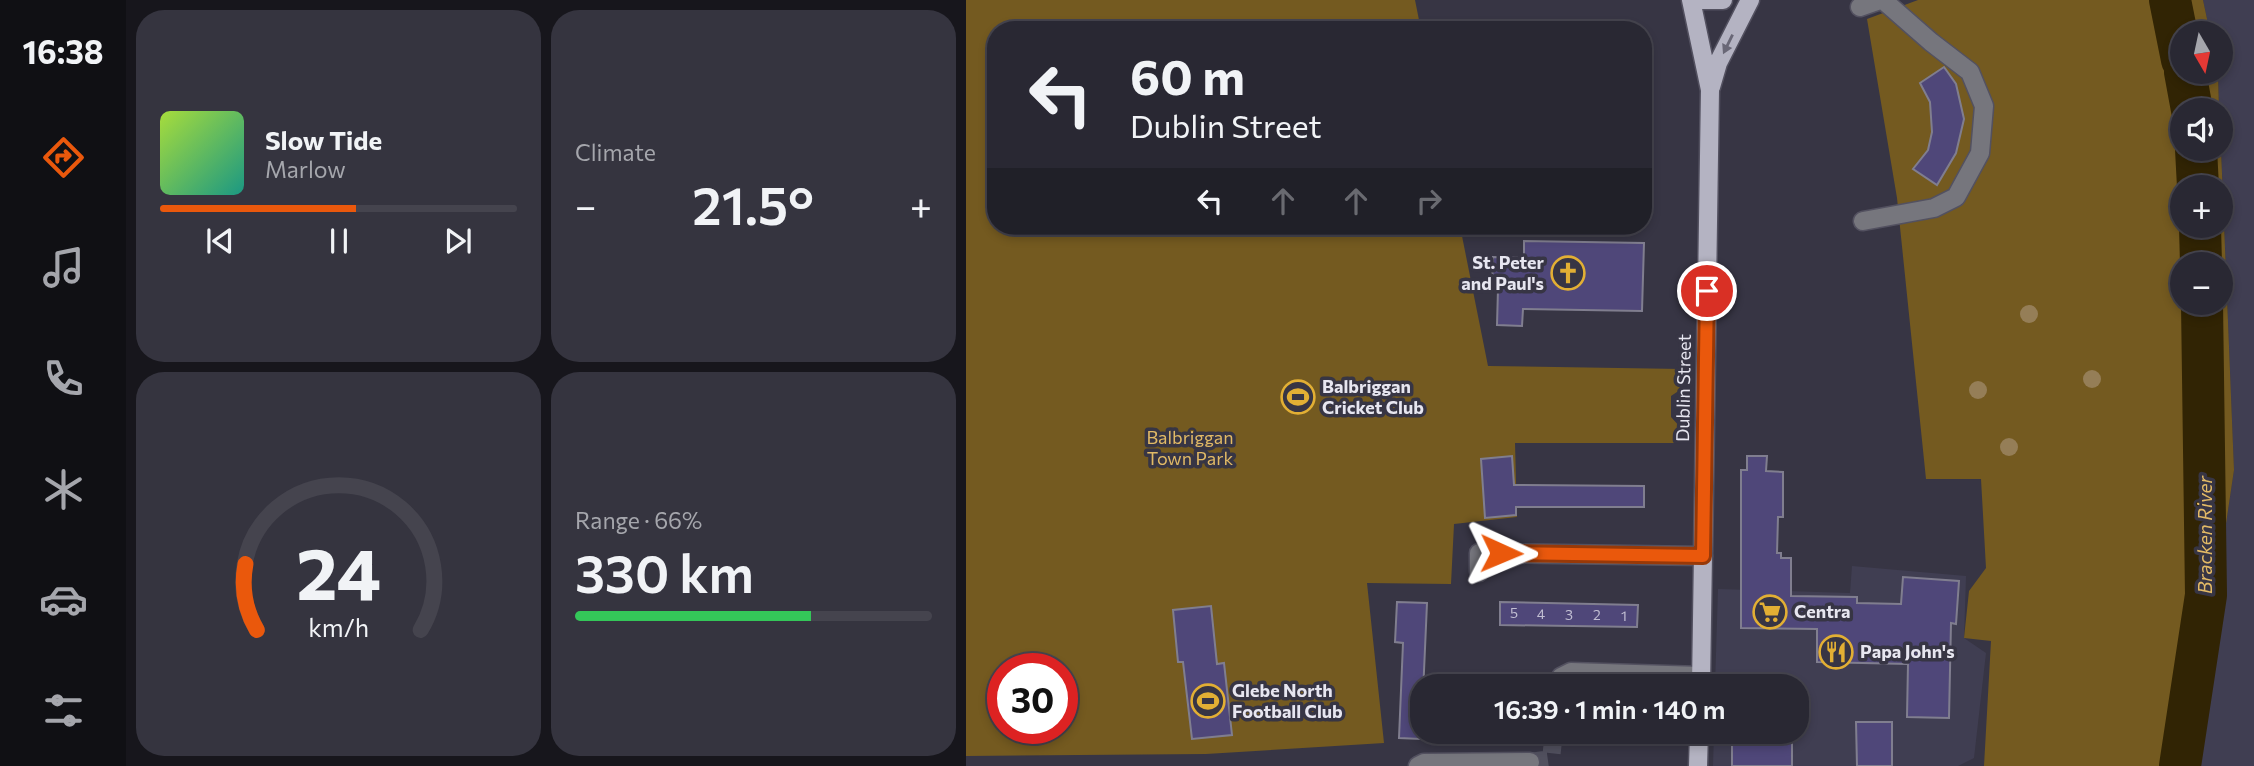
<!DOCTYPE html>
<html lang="en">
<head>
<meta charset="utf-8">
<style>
  :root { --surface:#292833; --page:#35343f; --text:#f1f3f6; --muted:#a5a6ac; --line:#45444e; --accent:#ea580c }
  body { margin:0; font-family:Commissioner,sans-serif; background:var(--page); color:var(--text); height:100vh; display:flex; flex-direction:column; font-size:26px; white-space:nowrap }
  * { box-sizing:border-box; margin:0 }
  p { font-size:23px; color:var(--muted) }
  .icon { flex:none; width:38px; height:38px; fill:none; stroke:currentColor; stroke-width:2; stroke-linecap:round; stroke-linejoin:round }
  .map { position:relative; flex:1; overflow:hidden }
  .sheet { display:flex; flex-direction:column; gap:10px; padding:10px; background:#17161c; width:840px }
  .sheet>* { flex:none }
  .guide { position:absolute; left:21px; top:21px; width:665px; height:214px; border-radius:28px; box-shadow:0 4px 10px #0003,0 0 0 2px var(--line); background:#292833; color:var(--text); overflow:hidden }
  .needle { width:46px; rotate:171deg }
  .tools { position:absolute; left:1204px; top:21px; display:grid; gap:14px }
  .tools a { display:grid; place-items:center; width:63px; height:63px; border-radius:50%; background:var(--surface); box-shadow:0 4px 10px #0003,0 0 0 2px var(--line); font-size:35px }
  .speed { position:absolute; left:21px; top:653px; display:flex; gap:14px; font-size:35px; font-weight:700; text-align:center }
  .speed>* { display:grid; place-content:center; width:91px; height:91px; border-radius:50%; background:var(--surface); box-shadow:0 4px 10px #0003,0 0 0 2px var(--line); line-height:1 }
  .speed .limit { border:10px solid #d22; background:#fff; color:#111 }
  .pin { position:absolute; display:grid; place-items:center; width:60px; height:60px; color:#fff; margin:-30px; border:4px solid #fff; border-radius:50%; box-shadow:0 2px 7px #0007 }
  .me { position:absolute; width:77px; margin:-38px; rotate:91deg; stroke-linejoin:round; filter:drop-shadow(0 0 5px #0008) }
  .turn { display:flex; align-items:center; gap:24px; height:147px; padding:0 28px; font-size:32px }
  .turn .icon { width:91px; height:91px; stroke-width:2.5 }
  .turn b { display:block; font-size:49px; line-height:60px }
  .lanes { display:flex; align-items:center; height:66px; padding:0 28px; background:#0003; justify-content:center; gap:35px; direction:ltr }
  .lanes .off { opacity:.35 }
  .big { font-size:52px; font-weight:600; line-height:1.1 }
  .sheet .card { flex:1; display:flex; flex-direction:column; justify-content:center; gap:10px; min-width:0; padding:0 24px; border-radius:28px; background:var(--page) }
  .sheet .dial { align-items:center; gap:0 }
  .dial svg { height:182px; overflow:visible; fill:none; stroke:var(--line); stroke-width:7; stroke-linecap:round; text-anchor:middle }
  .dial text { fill:var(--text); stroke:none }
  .song { display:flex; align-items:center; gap:21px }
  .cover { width:84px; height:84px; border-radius:10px; background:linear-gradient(135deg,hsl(80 70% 55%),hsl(170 70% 35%)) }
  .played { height:7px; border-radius:4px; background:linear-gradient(90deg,var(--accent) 55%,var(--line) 55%) }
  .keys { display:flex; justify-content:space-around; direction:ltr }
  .heat { display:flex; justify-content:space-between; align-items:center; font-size:38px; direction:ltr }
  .charge { height:10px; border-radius:5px; background:linear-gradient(90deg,#34c759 66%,var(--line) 0) }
  .sheet .tiles { flex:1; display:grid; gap:10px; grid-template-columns:repeat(2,1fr) }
  .trip { position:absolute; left:444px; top:674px; width:399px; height:70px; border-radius:28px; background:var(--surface); box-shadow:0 4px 10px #0003,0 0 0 2px var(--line); font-weight:600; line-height:70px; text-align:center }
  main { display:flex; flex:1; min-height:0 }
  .menu { display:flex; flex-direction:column; width:126px; justify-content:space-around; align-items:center; background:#101014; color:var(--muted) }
  .menu .icon { width:49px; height:49px }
  .menu .on { color:var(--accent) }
  .menu b { font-size:32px; color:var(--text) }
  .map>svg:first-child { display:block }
  .built { fill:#403e52 }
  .green { fill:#745a20; fill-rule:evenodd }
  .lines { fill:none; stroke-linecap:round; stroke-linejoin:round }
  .river { stroke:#312404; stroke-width:42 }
  .building { fill:#4f4779; stroke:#807e8f; stroke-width:2 }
  .minor-tunnel { stroke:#51505e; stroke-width:18; stroke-dasharray:18 9; stroke-linecap:butt }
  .minor-casing { stroke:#535160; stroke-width:21 }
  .major-casing { stroke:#535160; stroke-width:21 }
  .minor { stroke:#76767d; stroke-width:18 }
  .major { stroke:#b4b3c2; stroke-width:18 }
  .tree { fill:#957e57 }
  .oneway { fill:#696776 }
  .route-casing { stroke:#983908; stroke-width:18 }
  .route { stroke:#ea580c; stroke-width:12 }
  .labels { text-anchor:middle; stroke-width:7; stroke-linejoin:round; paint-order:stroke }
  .number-label { font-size:14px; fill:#c1bed2 }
  .poi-label { font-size:18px; font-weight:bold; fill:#e7e6f0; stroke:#373544; text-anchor:start }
  .street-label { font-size:18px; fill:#e7e6f0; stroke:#373544 }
  .park-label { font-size:18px; fill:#e2ba66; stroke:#373544 }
  .water-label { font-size:19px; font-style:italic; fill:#e3ba66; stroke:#373544 }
</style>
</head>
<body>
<main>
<nav class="menu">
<b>16:38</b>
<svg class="icon on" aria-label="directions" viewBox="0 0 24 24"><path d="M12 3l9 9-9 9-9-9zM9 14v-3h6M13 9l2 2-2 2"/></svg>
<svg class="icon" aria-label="music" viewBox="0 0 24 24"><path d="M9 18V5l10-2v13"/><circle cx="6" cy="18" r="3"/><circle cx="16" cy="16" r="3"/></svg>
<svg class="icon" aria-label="phone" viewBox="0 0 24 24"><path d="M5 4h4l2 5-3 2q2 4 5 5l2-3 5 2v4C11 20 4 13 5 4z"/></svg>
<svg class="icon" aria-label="climate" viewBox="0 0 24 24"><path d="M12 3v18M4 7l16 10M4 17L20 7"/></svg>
<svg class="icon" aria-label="car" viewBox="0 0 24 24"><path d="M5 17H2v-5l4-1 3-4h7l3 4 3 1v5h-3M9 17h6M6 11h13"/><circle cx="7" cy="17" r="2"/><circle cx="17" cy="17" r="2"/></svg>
<svg class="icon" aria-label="filters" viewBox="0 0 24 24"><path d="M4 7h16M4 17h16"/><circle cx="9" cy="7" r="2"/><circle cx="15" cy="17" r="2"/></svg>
</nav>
<section class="sheet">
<div class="tiles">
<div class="card">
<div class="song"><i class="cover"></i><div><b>Slow Tide</b><p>Marlow</p></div></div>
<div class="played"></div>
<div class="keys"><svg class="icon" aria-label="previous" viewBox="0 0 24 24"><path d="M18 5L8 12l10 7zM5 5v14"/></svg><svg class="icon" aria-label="pause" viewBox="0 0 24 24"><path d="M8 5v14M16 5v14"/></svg><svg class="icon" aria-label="next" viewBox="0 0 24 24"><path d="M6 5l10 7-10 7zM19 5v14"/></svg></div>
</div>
<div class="card"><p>Climate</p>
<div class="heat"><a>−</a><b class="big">21.5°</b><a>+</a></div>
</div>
<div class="card dial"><svg viewBox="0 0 100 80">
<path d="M14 69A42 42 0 1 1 86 69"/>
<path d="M14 69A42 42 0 0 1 9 40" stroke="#ea580c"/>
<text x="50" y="56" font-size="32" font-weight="700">24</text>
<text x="50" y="72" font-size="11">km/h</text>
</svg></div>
<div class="card"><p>Range · 66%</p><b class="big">330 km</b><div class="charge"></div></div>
</div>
</section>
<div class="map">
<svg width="1288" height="766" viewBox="0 0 1288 766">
  <rect width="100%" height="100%" fill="#373544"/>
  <path class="built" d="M 1237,0 L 1288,0 L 1288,766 L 1224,766 L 1268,470 L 1252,72 L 1255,72 L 1255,33 L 1244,33 Z
    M 886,566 L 1000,576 L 998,638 L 1020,653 L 1008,758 L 992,766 L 747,766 L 748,732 L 831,732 L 831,686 L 749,686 L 752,589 L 884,593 Z"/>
  <path class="green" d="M 0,0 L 449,0 L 455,30 L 30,30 L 30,226 L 494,226 L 522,366 L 716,369 L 717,388 L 705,396 L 705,417 L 714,427 L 714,443 L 549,443 L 551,517 L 488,524 L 485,584 L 401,583 L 418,743 L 240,754 L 0,756 ZM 37,668 L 96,668 L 96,728 L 37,728 Z
    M 952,0 L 1237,0 L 1244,33 L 1216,33 L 1216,72 L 1252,72 L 1253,110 L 1216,110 L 1216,149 L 1255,149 L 1268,470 L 1224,766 L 1018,766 L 1025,641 L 998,638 L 1003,591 L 1020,568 L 1015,479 L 960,479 L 931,198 L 901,19 ZM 1216,187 L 1255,187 L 1255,226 L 1216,226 ZM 1216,264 L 1255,264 L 1255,303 L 1216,303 Z"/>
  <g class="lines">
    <path class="river" d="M 1204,0 L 1216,60
      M 1219,72 L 1226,110
      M 1230,149 L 1232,187
      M 1234,226 L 1235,264
      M 1214,766 L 1240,595 L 1236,303"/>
  </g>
  <path class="building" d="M 978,67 L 990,84 L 998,119 L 990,153 L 971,185 L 947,169 L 962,150 L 966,132 L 964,102 L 954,83 Z
    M 558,241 L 678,243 L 676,311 L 557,309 L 556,326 L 531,325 L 532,289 L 526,289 L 527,257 L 558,258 Z
    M 546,456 L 548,485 L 678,486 L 678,507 L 550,507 L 550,515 L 519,518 L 515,459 Z
    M 781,456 L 801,456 L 800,471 L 817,472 L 817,517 L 812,517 L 811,553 L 815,553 L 815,558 L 825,558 L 825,596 L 891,597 L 891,603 L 935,604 L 937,577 L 993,581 L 990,624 L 985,623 L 983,718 L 941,717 L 942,664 L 851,662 L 851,629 L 775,628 L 775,470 L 781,470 Z
    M 431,602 L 461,603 L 455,739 L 433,738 L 437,643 L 429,642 Z
    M 534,602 L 672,605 L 671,627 L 534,625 Z
    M 245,606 L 251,664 L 258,663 L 266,735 L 226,739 L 217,662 L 212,662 L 207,610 Z
    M 890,722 L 926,722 L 926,766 L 891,766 Z
    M 766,732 L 826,732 L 826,766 L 766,766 Z"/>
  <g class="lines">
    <path class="minor-tunnel" d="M 564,762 L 585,759 L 588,732"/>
    <defs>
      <path id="minor" d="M 894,7 L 914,0
        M 897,221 L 968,208 L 990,197 L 1014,153 L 1018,106 L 1004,72 L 965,42 L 917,0
        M 513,572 L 513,553 L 737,556
        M 589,686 L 595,677 L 605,672 L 735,676
        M 452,766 L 458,763 L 564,762"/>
      <path id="major" d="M 725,0 L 744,90 L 735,686
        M 734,0 L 757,0
        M 745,87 L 752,63 L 784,0
        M 732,766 L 733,732"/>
    </defs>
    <use href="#minor" class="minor-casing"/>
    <use href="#major" class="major-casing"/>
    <use href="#minor" class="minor"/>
    <use href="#major" class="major"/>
  </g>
  <g class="tree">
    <circle cx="1063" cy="314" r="9"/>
    <circle cx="1126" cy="379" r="9"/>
    <circle cx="1012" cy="390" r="9"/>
    <circle cx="1043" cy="447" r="9"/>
  </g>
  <defs><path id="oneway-solid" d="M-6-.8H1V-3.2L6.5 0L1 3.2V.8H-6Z" transform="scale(1.75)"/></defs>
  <use class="oneway" href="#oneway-solid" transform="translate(762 44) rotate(116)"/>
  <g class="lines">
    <defs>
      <path id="route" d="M 535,553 L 737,556 L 741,291"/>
    </defs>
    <use href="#route" class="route-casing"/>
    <use href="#route" class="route"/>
  </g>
  <defs>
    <symbol id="church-ring" viewBox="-11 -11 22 22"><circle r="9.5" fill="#373544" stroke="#e2af34" stroke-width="1.5"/><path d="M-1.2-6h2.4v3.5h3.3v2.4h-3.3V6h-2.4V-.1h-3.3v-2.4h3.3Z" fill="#e2af34"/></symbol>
    <symbol id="stadium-ring" viewBox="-11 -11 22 22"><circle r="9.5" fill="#373544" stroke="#e2af34" stroke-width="1.5"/><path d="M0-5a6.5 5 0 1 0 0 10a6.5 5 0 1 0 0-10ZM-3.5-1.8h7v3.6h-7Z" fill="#e2af34"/></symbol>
    <symbol id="supermarket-ring" viewBox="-11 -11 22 22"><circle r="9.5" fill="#373544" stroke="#e2af34" stroke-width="1.5"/><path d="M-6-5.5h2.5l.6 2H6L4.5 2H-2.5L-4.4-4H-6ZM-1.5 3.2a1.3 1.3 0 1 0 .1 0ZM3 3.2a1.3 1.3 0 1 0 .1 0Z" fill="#e2af34"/></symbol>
    <symbol id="restaurant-ring" viewBox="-11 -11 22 22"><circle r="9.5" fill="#373544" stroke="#e2af34" stroke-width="1.5"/><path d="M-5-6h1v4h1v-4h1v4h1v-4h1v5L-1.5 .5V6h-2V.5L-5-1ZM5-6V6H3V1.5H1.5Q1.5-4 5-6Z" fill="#e2af34"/></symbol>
  </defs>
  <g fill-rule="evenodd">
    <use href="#church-ring" x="583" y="254" width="38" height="38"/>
    <use href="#stadium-ring" x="313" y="378" width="38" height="38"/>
    <use href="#supermarket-ring" x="785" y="593" width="38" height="38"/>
    <use href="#restaurant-ring" x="851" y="633" width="38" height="38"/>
    <use href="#stadium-ring" x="223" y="682" width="38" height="38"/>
  </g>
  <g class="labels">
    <g class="number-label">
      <text x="548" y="618">5</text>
      <text x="575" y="619">4</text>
      <text x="603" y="620">3</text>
      <text x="631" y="620">2</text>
      <text x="658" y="621">1</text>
    </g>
    <g class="poi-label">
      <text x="578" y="269" text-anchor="end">St. Peter<tspan x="578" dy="21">and Paul's</tspan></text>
      <text x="356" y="393">Balbriggan<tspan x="356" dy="21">Cricket Club</tspan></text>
      <text x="828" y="618">Centra</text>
      <text x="894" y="658">Papa John's</text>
      <text x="266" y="697">Glebe North<tspan x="266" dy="21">Football Club</tspan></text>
    </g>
    <g class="street-label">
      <text transform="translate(718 388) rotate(-89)" y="6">Dublin Street</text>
    </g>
    <g class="park-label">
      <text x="224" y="444">Balbriggan<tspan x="224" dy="21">Town Park</tspan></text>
    </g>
    <g class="water-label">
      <text transform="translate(1239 535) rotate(-90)" y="7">Bracken River</text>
    </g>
  </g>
</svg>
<div class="tools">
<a><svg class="needle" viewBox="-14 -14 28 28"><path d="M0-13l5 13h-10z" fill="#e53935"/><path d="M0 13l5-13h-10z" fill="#a5a6ac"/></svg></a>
<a><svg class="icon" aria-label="sound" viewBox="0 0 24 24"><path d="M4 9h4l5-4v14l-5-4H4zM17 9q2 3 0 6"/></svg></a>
<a>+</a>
<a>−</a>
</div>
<div class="speed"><div class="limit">30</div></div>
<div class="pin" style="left:741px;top:291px;background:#d93025"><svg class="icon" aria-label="arrive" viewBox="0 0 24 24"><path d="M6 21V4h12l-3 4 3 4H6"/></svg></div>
<svg class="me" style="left:535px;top:553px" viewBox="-20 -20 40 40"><path d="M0-17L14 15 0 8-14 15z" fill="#ea580c" stroke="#fff" stroke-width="4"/></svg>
<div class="trip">16:39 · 1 min · 140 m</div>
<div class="guide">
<div class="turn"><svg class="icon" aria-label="left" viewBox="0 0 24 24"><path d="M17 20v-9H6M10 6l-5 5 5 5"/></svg><div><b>60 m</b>Dublin Street</div></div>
<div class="lanes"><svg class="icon" aria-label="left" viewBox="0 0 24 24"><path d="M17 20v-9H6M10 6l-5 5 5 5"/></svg><svg class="icon off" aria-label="ahead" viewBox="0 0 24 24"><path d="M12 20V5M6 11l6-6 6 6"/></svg><svg class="icon off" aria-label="ahead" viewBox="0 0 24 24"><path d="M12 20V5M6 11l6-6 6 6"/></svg><svg class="icon off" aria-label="right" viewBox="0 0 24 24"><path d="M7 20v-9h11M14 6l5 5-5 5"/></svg></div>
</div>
</div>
</main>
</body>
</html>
